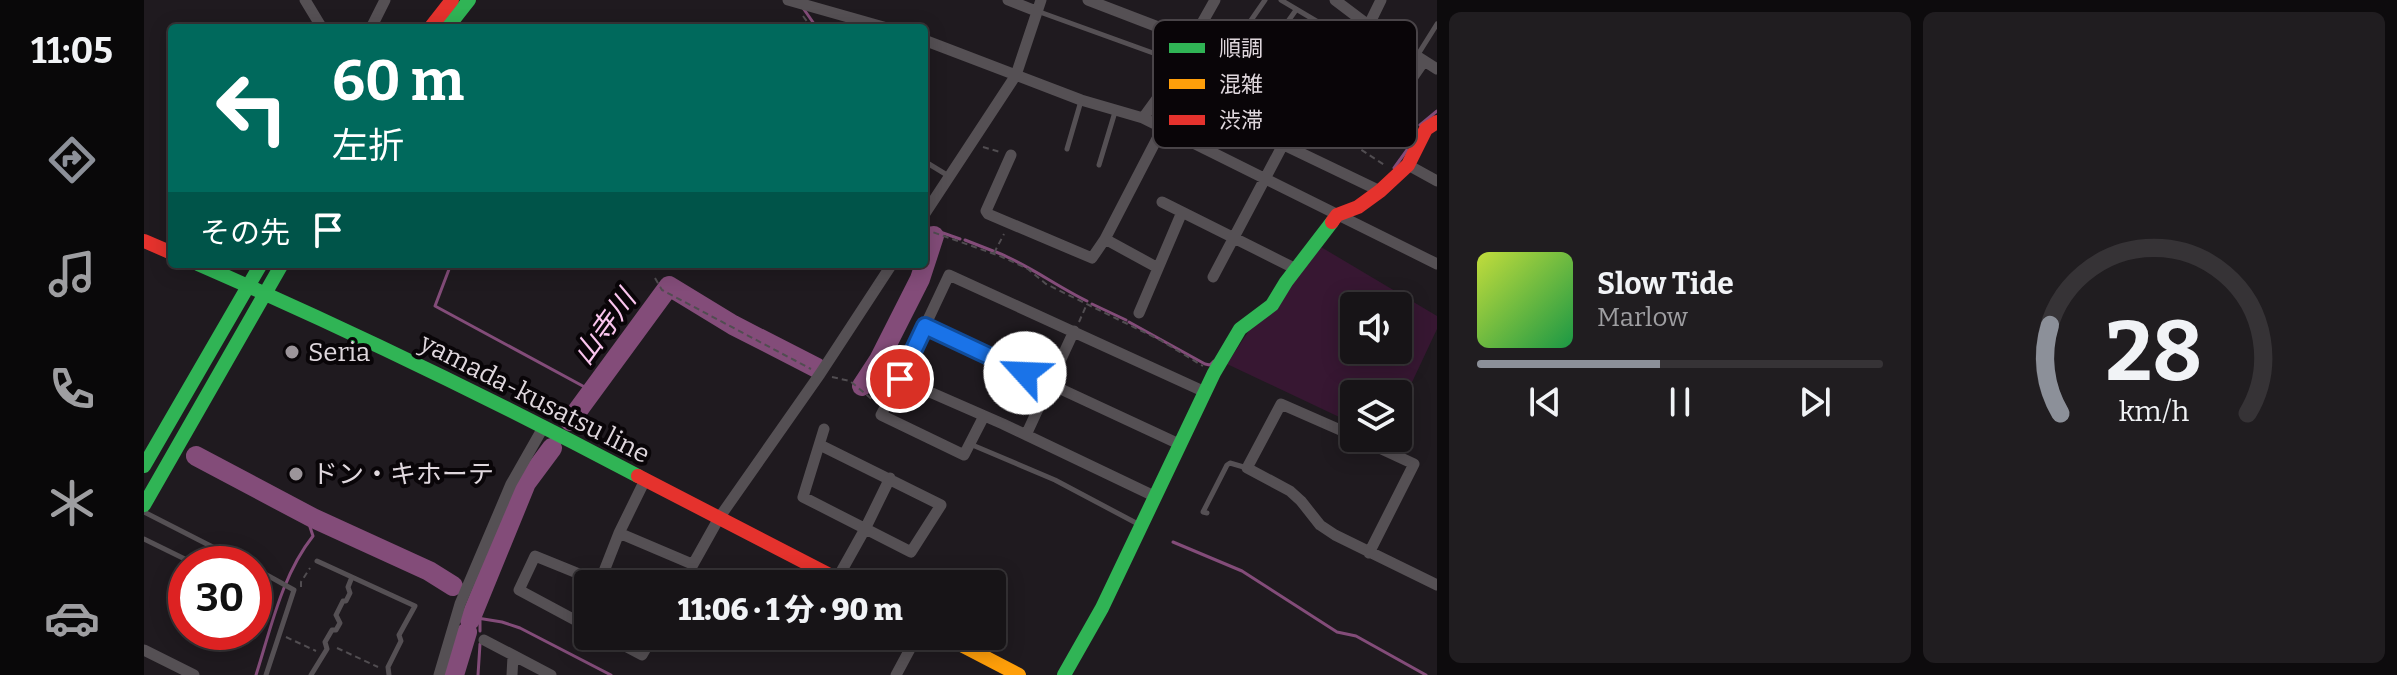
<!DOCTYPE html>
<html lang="ja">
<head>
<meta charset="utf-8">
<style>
  :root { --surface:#171417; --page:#201d20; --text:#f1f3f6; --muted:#9e9ea1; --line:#363336; --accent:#8c9099 }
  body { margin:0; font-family:Bitter,"Noto Sans JP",serif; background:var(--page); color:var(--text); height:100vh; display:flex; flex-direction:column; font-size:30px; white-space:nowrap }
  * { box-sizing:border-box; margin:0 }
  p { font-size:26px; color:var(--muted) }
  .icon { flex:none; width:44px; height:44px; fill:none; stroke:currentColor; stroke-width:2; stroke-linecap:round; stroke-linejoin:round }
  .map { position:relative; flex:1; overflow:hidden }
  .panel { display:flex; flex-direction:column; gap:12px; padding:12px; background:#0d0b0d; width:960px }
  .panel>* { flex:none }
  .top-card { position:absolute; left:24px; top:24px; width:760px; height:244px; border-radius:8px; box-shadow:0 4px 20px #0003,0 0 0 2px var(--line); background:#00695c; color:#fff; overflow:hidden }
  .fabs { position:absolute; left:1196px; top:292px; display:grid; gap:16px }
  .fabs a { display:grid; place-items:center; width:72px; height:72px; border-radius:8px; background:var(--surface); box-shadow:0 4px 20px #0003,0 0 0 2px var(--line); font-size:40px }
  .speed { position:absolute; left:24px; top:546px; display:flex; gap:16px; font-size:40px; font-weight:700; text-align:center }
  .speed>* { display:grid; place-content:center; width:104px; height:104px; border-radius:50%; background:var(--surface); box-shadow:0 4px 20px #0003,0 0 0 2px var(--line); line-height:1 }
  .speed .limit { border:12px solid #d22; background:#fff; color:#111 }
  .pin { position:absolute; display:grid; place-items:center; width:68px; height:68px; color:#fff; margin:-34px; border:4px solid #fff; border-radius:50%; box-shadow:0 2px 8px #0007 }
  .me { position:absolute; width:88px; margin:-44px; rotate:295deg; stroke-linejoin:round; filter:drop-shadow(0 0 6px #0008) }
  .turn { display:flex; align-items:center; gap:28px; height:168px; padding:0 32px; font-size:36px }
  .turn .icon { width:104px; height:104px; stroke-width:2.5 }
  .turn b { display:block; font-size:56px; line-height:68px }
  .then { display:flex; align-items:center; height:76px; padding:0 32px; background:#0003; gap:16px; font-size:30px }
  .panel .card { flex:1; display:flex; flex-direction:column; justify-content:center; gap:12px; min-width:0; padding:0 28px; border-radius:12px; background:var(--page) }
  .panel .dial { align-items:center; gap:0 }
  .dial svg { height:208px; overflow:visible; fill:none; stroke:var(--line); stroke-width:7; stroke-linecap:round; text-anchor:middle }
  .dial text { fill:var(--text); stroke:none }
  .song { display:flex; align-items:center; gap:24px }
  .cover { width:96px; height:96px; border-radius:12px; background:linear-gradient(135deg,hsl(70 70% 55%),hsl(140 70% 35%)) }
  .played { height:8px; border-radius:4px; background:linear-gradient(90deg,var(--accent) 45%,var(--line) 45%) }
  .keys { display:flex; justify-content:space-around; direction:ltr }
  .panel .tiles { flex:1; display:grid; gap:12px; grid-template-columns:repeat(2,1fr) }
  .trip { position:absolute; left:430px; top:570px; width:432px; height:80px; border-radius:8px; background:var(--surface); box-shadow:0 4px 20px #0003,0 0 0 2px var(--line); font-weight:800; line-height:80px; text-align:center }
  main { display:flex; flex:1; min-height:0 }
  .menu { display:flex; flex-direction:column; width:144px; justify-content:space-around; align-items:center; background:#090809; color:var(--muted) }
  .menu .icon { width:56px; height:56px }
  .menu .selected { color:var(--accent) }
  .menu b { font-size:36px; color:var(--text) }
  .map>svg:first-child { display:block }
  .green { fill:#371732; fill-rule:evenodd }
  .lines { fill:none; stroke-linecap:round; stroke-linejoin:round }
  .stream { stroke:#834c79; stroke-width:3 }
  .river { stroke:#834c79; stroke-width:20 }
  .path { stroke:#514d51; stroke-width:2; stroke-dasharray:6 4; stroke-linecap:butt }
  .lane { stroke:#555054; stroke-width:5 }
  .street { stroke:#555054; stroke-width:11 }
  .fast { stroke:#30b455; stroke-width:14 }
  .slow { stroke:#ff9f0a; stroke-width:14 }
  .jam { stroke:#e5322d; stroke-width:14 }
  .route-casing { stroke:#114b97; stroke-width:20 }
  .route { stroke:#1a73e8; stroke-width:14 }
  .poi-dot { fill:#9c959a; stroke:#090508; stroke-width:3 }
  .labels { text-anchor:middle; stroke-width:8; stroke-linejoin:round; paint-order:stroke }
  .poi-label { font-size:26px; fill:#dfd7dd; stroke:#090508; text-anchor:start }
  .street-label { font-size:26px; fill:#dfd7dd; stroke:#090508 }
  .water-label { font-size:28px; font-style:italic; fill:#fac5ee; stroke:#090508 }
  .key { fill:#090508; stroke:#494448; stroke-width:2 }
  .key-label { font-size:22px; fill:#dfd7dd }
</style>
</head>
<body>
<main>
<nav class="menu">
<b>11:05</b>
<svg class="icon selected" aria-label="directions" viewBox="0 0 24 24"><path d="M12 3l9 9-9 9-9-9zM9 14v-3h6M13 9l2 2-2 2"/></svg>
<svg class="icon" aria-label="music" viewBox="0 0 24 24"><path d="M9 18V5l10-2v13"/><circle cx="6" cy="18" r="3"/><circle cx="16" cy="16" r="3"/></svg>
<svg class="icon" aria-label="phone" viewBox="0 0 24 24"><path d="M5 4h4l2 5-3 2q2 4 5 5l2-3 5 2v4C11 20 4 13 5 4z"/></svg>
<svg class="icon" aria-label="climate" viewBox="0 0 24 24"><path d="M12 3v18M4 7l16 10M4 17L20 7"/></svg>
<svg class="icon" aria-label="car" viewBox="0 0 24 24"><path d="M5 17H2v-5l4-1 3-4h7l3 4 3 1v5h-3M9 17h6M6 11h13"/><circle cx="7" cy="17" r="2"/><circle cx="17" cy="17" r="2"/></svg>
</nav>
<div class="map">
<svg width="1293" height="675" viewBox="0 0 1293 675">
  <rect width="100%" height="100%" fill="#1f1a1f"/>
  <path class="green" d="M 1177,247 L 1293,316 L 1293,329 L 1254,412 L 1254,394 L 1210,394 L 1210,424 L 1083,364 L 1108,326 L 1154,276 ZM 1210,306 L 1254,306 L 1254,350 L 1210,350 Z"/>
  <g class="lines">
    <path class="stream" d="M 659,8 L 673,28
      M 1276,125 L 1293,111
      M 1250,168 L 1263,150
      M 783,227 L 795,232
      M 799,233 L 816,239
      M 821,240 L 849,251
      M 852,252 C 885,265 912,286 943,301
      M 307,264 L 291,306 L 448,391
      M 948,304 L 982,320
      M 985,322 L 1061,364 L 1066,365 L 1070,361
      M 1029,542 L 1098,571 L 1193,632 L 1212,636 L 1282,675
      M 327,617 L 358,622 L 376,628 L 467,675
      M 336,620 L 336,631
      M 112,675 C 127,628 138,575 169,536 L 166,527 L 169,518
      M 334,675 L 336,644"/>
    <path class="river" d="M 718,386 L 735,360 L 776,279 L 790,236
      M 426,421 L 525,286 L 589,325 L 673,368
      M 52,456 L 169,518 L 285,571 L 309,586
      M 326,620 L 382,483 L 408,448
      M 310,675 L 323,632"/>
    <path class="path" d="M 659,16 L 668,28
      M 1045,67 L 1079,75 L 1146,109
      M 1166,119 L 1190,132 L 1242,166
      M 839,147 L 856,152
      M 780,229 L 856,256 L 884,269 L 902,284 L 1016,340 L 1059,366
      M 850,253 L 860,234
      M 511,278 L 518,290 L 667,369
      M 935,322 L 942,306
      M 688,377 L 706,381 L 730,401
      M 157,587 L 157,582 L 166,568
      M 142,637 L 172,651
      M 193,648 L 234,667"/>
    <path class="lane" d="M 1137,0 L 1179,25 L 1180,30 L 1152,74
      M 893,11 L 1034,62
      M 1092,42 L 1121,0
      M 1120,55 L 1152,10
      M 1273,56 L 1293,24
      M 923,149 L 937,101
      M 780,161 L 803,175
      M 955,165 L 971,112
      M 826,444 L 911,480 L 994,524
      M 0,512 L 102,564
      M 1063,513 L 1059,512 L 1083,465 L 1086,463 L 1103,468
      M 0,539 L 51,564
      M 173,561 L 271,606 L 255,635 L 257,641 L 244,667 L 245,675
      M 110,568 L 150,590 L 122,675
      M 167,675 L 183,649 L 181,642 L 188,630 L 192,630 L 196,623 L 192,615 L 199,601 L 202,601 L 206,593 L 204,587 L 208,577"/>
    <path class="street" d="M 161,0 L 178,28
      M 644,0 L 743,28
      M 864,0 L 892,11
      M 944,0 L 1048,40
      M 1191,0 L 1224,25 L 1293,69
      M 227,28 L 241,0
      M 1055,28 L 1120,56 L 1276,140
      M 780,40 L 937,100 L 999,118 L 1293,264
      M 1023,85 L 1138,144 L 1236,191
      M 1182,90 L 1215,45 L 1237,0
      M 999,118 L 1023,85 L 1071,0
      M 1239,121 L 1280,61
      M 867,155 L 842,211 L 844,214 L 948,258 L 961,239 L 1018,129
      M 1264,165 L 1293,181
      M 1018,202 L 1152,269
      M 780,215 L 872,75 L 897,0
      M 961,239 L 1014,268
      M 1069,277 L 1171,84
      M 995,313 L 1038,212
      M 781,326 L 1035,444
      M 756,379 L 737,415 L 820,455 L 840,416
      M 882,435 L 930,331
      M 1210,436 L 1137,404 L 1103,468 L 1146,491 L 1157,501 L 1176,525 L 1191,535 L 1293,585
      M 1214,438 L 1270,464 L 1225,553
      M 676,445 L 797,505 L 767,552 L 659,497 L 680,429
      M 1010,496 L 859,424 L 756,379 L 805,275 L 1061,392
      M 475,533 L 548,564
      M 693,579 L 721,529 L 746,478
      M 455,584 L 475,533 L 501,480
      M 538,584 L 575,518 L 676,374 L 748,264
      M 437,623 L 444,607
      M 444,627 L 375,590 L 391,556 L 460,584
      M 462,636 L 498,655 L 509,636
      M 340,640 L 407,675
      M 0,650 L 50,675
      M 295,675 L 316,604 L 367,484 L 400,426
      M 368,675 L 369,656
      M 752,675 L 773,636"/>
    <path class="fast" d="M 303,28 L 325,0
      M 54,264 C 203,329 350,400 494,476
      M 0,466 L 117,264
      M 0,505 L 138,264
      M 920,675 L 958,608 L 1070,373 L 1096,329 L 1128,305 L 1142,282 L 1188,222"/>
    <path class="slow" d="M 800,636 L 875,675"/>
    <path class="jam" d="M 286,28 L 308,0
      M 1188,222 L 1193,215 L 1214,207 L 1236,191 L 1264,165 L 1282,129 L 1293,122
      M 0,241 L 28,253
      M 494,476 L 703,584"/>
  </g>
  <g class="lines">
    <defs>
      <path id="route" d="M 756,379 L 781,326 L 881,373"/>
    </defs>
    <use href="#route" class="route-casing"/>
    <use href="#route" class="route"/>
  </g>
  <g class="poi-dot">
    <circle cx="148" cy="352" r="8"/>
    <circle cx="152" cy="474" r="8"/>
  </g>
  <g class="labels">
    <g class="poi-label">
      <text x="164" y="361">Seria</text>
      <text x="168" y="483">ドン・キホーテ</text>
    </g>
    <g class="street-label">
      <text transform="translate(391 398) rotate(27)" y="9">yamada-kusatsu line</text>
    </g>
    <g class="water-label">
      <text transform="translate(460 327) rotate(-54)" y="10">山寺川</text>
    </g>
  </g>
  <rect x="1009" y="20" width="264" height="128" rx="12" class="key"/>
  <rect x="1025" y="43" width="36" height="10" fill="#30b455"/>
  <rect x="1025" y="79" width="36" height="10" fill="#ff9f0a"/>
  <rect x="1025" y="115" width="36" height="10" fill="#e5322d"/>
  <g class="key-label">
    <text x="1075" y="56">順調</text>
    <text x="1075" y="92">混雑</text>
    <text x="1075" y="128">渋滞</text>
  </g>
</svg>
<div class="fabs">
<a><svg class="icon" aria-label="sound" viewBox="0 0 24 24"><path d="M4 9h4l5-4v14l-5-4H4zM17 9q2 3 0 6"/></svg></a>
<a><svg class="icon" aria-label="layers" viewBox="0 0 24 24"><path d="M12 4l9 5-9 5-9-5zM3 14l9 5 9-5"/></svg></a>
</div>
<div class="speed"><div class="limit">30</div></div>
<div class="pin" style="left:756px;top:379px;background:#d93025"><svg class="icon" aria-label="arrive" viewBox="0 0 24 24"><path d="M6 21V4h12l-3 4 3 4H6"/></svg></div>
<svg class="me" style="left:881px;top:373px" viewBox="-20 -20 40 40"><circle r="19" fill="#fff"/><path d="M0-13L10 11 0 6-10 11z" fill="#1a73e8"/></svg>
<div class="trip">11:06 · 1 分 · 90 m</div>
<div class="top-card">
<div class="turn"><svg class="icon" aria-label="left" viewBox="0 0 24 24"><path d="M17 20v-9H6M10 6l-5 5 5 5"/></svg><div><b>60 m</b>左折</div></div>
<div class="then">その先<svg class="icon" aria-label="arrive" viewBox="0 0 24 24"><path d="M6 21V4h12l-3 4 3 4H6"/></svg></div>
</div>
</div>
<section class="panel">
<div class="tiles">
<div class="card">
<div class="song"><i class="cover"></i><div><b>Slow Tide</b><p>Marlow</p></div></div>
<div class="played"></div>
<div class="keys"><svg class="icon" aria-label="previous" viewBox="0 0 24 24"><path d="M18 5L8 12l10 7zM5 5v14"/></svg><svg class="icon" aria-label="pause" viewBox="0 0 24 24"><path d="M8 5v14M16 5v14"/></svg><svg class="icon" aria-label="next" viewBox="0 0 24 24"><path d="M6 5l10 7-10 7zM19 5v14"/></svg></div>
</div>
<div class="card dial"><svg viewBox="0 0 100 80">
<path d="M14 69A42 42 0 1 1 86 69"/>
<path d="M14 69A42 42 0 0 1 10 35" stroke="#8c9099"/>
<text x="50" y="56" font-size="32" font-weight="700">28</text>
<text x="50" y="72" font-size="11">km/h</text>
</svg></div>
</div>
</section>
</main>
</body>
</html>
